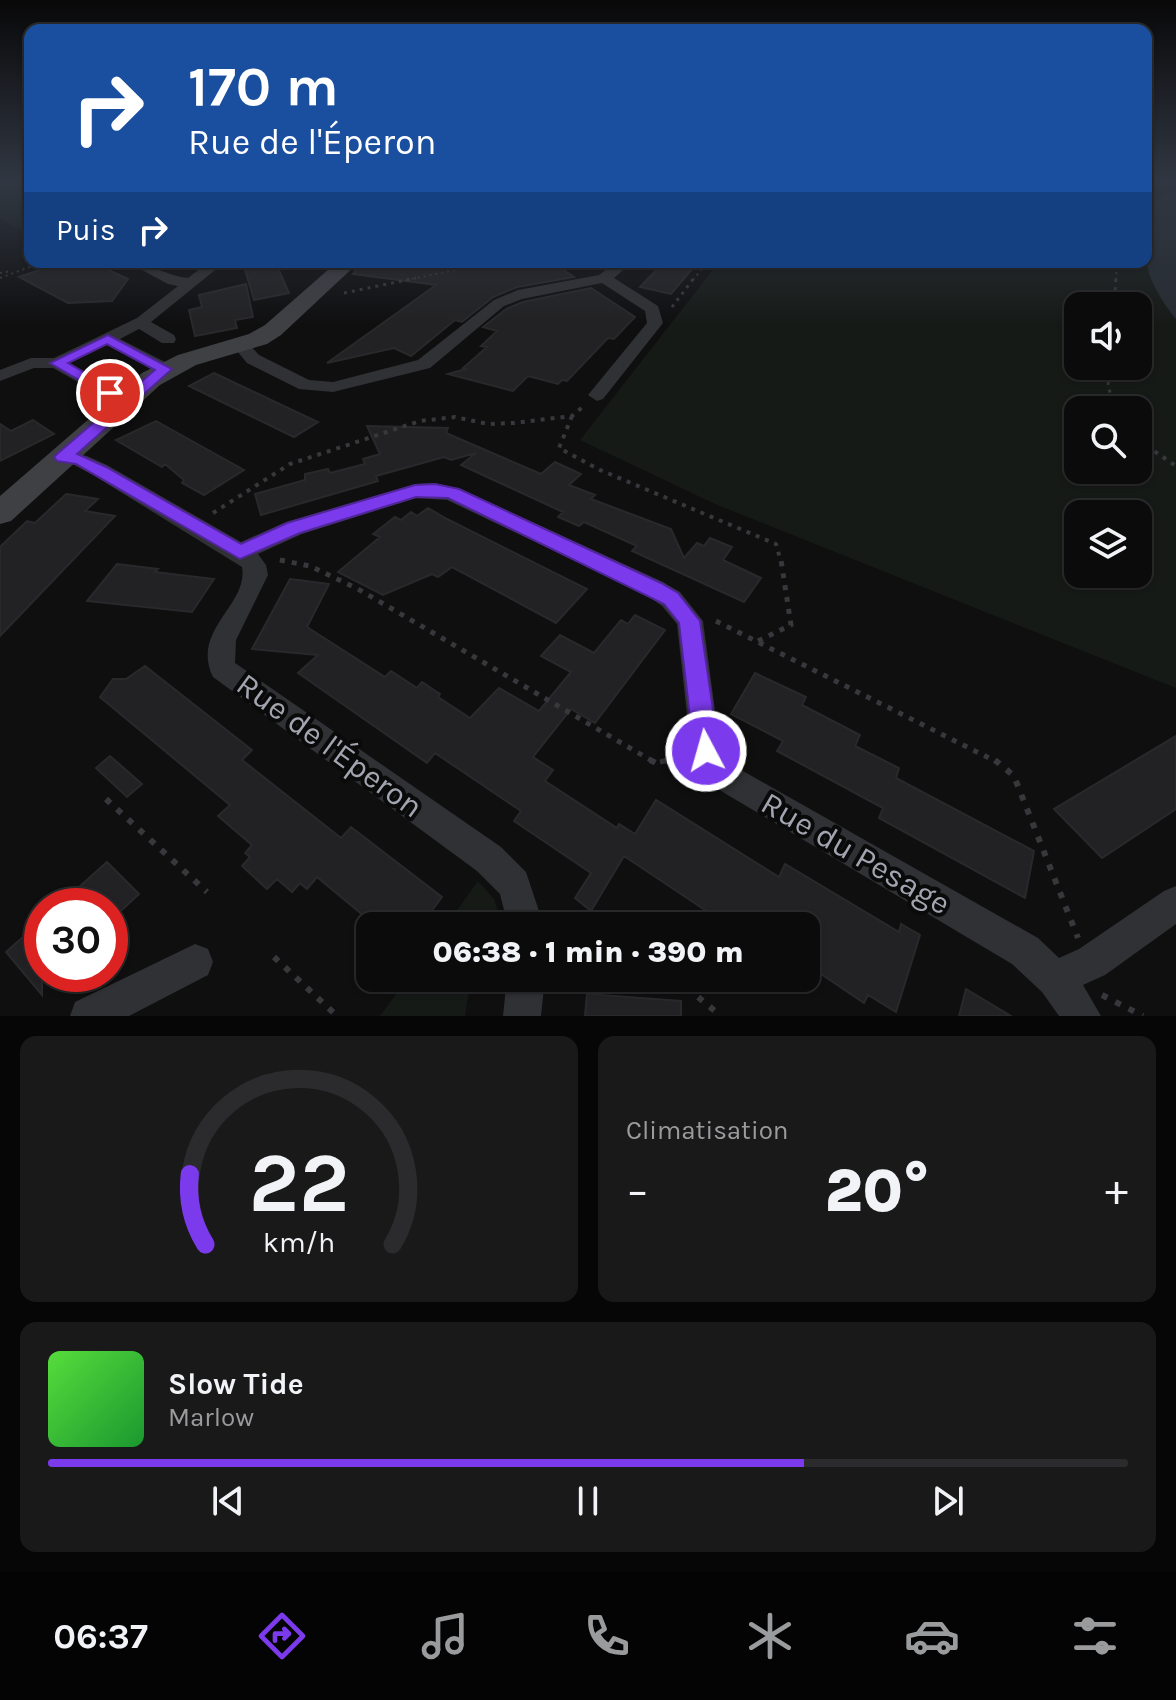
<!DOCTYPE html>
<html lang="fr">
<head>
<meta charset="utf-8">
<style>
  :root { --surface:#0b0b0c; --page:#19191a; --text:#f1f3f6; --muted:#9a9b9d; --line:#2b2b2d; --accent:#7c3aed }
  body { margin:0; font-family:Karla,sans-serif; background:var(--page); color:var(--text); height:100vh; display:flex; flex-direction:column; font-size:30px; white-space:nowrap }
  * { box-sizing:border-box; margin:0 }
  p { font-size:26px; color:var(--muted) }
  .icon { flex:none; width:44px; height:44px; fill:none; stroke:currentColor; stroke-width:2; stroke-linecap:round; stroke-linejoin:round }
  .map { position:relative; height:1016px; overflow:hidden }
  .details { display:flex; flex-direction:column; gap:20px; padding:20px; background:#060607; flex:1 }
  .details>* { flex:none }
  .guide { position:absolute; left:24px; top:24px; width:1128px; height:244px; border-radius:16px; box-shadow:0 2px 6px #0004,0 0 0 2px var(--line); background:#1a4fa0; color:#fff; overflow:hidden }
  .tools { position:absolute; left:1064px; top:292px; display:grid; gap:16px }
  .tools a { display:grid; place-items:center; width:88px; height:88px; border-radius:16px; background:var(--surface); box-shadow:0 2px 6px #0004,0 0 0 2px var(--line); font-size:40px }
  .speed { position:absolute; left:24px; top:888px; display:flex; gap:16px; font-size:40px; font-weight:700; text-align:center }
  .speed>* { display:grid; place-content:center; width:104px; height:104px; border-radius:50%; background:var(--surface); box-shadow:0 2px 6px #0004,0 0 0 2px var(--line); line-height:1 }
  .speed .limit { border:12px solid #d22; background:#fff; color:#111 }
  .pin { position:absolute; display:grid; place-items:center; width:68px; height:68px; color:#fff; margin:-34px; border:4px solid #fff; border-radius:50%; box-shadow:0 2px 8px #0007 }
  .me { position:absolute; width:88px; margin:-44px; rotate:354deg; stroke-linejoin:round; filter:drop-shadow(0 0 6px #0008) }
  .turn { display:flex; align-items:center; gap:28px; height:168px; padding:0 32px; font-size:36px }
  .turn .icon { width:104px; height:104px; stroke-width:2.5 }
  .turn b { display:block; font-size:56px; line-height:68px }
  .then { display:flex; align-items:center; height:76px; padding:0 32px; background:#0003; gap:16px; font-size:30px }
  .big { font-size:60px; font-weight:800; line-height:1.1 }
  .details .widget { flex:1; display:flex; flex-direction:column; justify-content:center; gap:12px; min-width:0; padding:0 28px; border-radius:16px; background:var(--page) }
  .details .dial { align-items:center; gap:0 }
  .dial svg { height:208px; overflow:visible; fill:none; stroke:var(--line); stroke-width:7; stroke-linecap:round; text-anchor:middle }
  .dial text { fill:var(--text); stroke:none }
  .song { display:flex; align-items:center; gap:24px }
  .cover { width:96px; height:96px; border-radius:12px; background:linear-gradient(135deg,hsl(110 70% 55%),hsl(130 70% 35%)) }
  .played { height:8px; border-radius:4px; background:linear-gradient(90deg,var(--accent) 70%,var(--line) 70%) }
  .keys { display:flex; justify-content:space-around; direction:ltr }
  .heat { display:flex; justify-content:space-between; align-items:center; font-size:44px; direction:ltr }
  .details .tiles { flex:1; display:grid; gap:20px; grid-template-columns:1fr 1fr }
  .widget:last-child { grid-column:span 2 }
  .trip { position:absolute; left:356px; top:912px; width:464px; height:80px; border-radius:16px; background:var(--surface); box-shadow:0 2px 6px #0004,0 0 0 2px var(--line); font-weight:800; line-height:80px; text-align:center }
  .dock { display:flex; height:128px; justify-content:space-around; align-items:center; background:#040405; color:var(--muted) }
  .dock .icon { width:56px; height:56px }
  .dock .current { color:var(--accent) }
  .dock b { font-size:36px; color:var(--text) }
  .map>svg:first-child { display:block }
  .green { fill:#161a17; fill-rule:evenodd }
  .water { fill:#272c32 }
  .building { fill:#222224; stroke:#29292c; stroke-width:2 }
  .lines { fill:none; stroke-linecap:round; stroke-linejoin:round }
  .path-far4 { stroke:#37383b; stroke-width:2; stroke-dasharray:2 4; stroke-linecap:butt }
  .path-far3 { stroke:#37383b; stroke-width:3; stroke-dasharray:3 5; stroke-linecap:butt }
  .path-far2 { stroke:#37383b; stroke-width:4; stroke-dasharray:4 6; stroke-linecap:butt }
  .path-far1 { stroke:#37383b; stroke-width:5; stroke-dasharray:5 7; stroke-linecap:butt }
  .path { stroke:#37383b; stroke-width:6; stroke-dasharray:6 9; stroke-linecap:butt }
  .street { fill:#303134; fill-rule:evenodd }
  .secondary { fill:#3f4044; fill-rule:evenodd }
  .route { fill:#7c3aed; stroke:#51269a; stroke-width:2 }
  .labels { text-anchor:middle; stroke-width:8; stroke-linejoin:round; paint-order:stroke }
  .near-street-label { font-size:32px; fill:#a2a5af; stroke:#0a0a0b }
</style>
</head>
<body>
<div class="map">
<svg width="1176" height="1016" viewBox="0 0 1176 1016">
  <rect width="100%" height="100%" fill="#0f0f10"/>
  <path class="green" d="M 12,182 L 30,182 L 30,235 L 0,219 L 0,184 Z
    M 1146,182 L 1176,182 L 1176,688 L 715,504 L 580,440 L 719,262 L 1146,262 ZM 1078,306 L 1138,306 L 1138,366 L 1078,366 ZM 1078,410 L 1138,410 L 1138,470 L 1078,470 ZM 1078,514 L 1138,514 L 1138,574 L 1078,574 Z
    M 478,881 L 494,899 L 503,926 L 446,926 Z
    M 408,978 L 471,978 L 465,1016 L 380,1016 Z"/>
  <path class="water" d="M 1176,192 L 1176,319 C 1165,306 1152,286 1148,269 C 1142,243 1139,192 1176,192 Z"/>
  <path class="building" d="M 63,262 L 91,262 L 128,279 L 112,301 L 68,303 L 19,277 Z
    M 243,262 L 269,262 L 272,269 L 278,268 L 289,293 L 254,300 Z
    M 362,262 L 551,262 L 574,277 L 517,287 L 493,297 L 462,322 L 455,320 L 411,356 L 394,348 L 327,363 L 436,285 L 353,274 Z
    M 664,262 L 698,262 L 671,294 L 640,287 Z
    M 246,284 L 253,317 L 235,320 L 237,328 L 195,336 L 189,310 L 202,307 L 199,295 Z
    M 591,288 L 635,317 L 614,339 L 608,338 L 567,381 L 562,380 L 558,384 L 528,376 L 513,391 L 448,374 L 466,369 L 463,368 L 487,347 L 481,346 L 497,331 L 483,327 L 506,309 L 523,302 Z
    M 214,373 L 235,383 L 318,422 L 294,437 L 189,386 Z
    M 33,420 L 54,434 L 0,461 L 0,424 L 11,431 Z
    M 156,421 L 244,470 L 204,495 L 182,483 L 184,480 L 165,464 L 162,467 L 116,440 Z
    M 367,426 L 448,428 L 446,433 L 541,474 L 555,462 L 581,474 L 569,485 L 595,495 L 591,499 L 671,529 L 684,558 L 697,543 L 704,546 L 710,538 L 732,547 L 723,560 L 761,578 L 744,602 L 632,551 L 637,546 L 584,522 L 579,526 L 558,517 L 563,512 L 461,465 L 476,453 L 451,460 L 444,457 L 376,476 L 378,481 L 261,515 L 255,494 L 305,480 L 305,474 L 328,469 L 330,473 L 365,464 L 363,459 L 380,454 Z
    M 66,494 L 98,499 L 85,511 L 115,516 L 0,636 L 0,547 L 27,521 L 35,523 Z
    M 428,508 L 447,519 L 587,589 L 556,623 L 452,567 L 438,577 L 432,574 L 383,595 L 338,572 L 380,537 L 373,534 L 395,517 L 401,520 L 411,512 L 417,516 Z
    M 117,564 L 158,569 L 155,572 L 214,579 L 192,612 L 87,601 Z
    M 290,579 L 329,584 L 307,627 L 385,677 L 391,671 L 417,688 L 422,682 L 440,694 L 438,697 L 470,718 L 499,688 L 539,711 L 571,672 L 541,656 L 560,635 L 594,653 L 621,620 L 628,624 L 635,615 L 665,630 L 595,723 L 571,709 L 533,757 L 553,770 L 545,781 L 617,828 L 619,824 L 635,834 L 656,800 L 779,877 L 785,864 L 899,932 L 901,924 L 920,935 L 896,1012 L 868,995 L 864,1003 L 808,965 L 815,946 L 806,940 L 806,926 L 729,926 L 624,856 L 591,911 L 575,898 L 591,873 L 514,821 L 521,811 L 435,753 L 427,763 L 298,673 L 318,655 L 252,649 Z
    M 145,666 L 252,750 L 242,760 L 341,838 L 351,827 L 442,897 L 420,926 L 376,926 L 317,877 L 307,889 L 300,883 L 292,892 L 277,879 L 267,889 L 242,866 L 250,857 L 245,853 L 252,845 L 218,816 L 230,805 L 100,697 L 113,679 L 126,679 Z
    M 755,673 L 806,697 L 802,705 L 860,735 L 855,746 L 899,768 L 896,778 L 1034,851 L 1025,898 L 879,818 L 883,808 L 777,751 L 783,741 L 731,714 Z
    M 1176,736 L 1176,809 L 1102,858 L 1054,809 Z
    M 110,756 L 142,784 L 127,797 L 96,768 Z
    M 107,862 L 139,894 L 110,921 L 110,906 L 58,906 Z
    M 42,920 L 42,995 L 6,952 Z
    M 966,989 L 1011,1016 L 959,1016 Z
    M 587,994 L 681,1001 L 681,1016 L 585,1016 Z"/>
  <g class="lines">
    <path class="path-far4" d="M 0,273 L 11,271
      M 0,278 L 43,262
      M 406,280 L 495,262
      M 693,280 L 707,262
      M 1116,280 L 1117,262"/>
    <path class="path-far3" d="M 344,293 L 416,278
      M 1114,306 L 1116,278
      M 672,307 L 694,278
      M 1110,366 L 1108,385 L 1113,404"/>
    <path class="path-far2" d="M 1112,402 L 1114,410
      M 572,416 L 559,448 L 600,470 L 776,544 L 781,562
      M 1138,440 L 1176,466
      M 213,513 L 290,464 L 420,421 L 455,417 L 488,424 L 514,423 L 572,416 L 585,405
      M 280,560 L 288,562"/>
    <path class="path-far1" d="M 280,560 L 310,566 L 358,589 L 654,762
      M 716,621 L 997,762
      M 758,641 L 791,625 L 781,560
      M 660,762 L 682,757"/>
    <path class="path" d="M 650,760 L 656,763 L 669,760
      M 995,760 L 1014,776 L 1078,938
      M 106,799 L 207,892
      M 551,915 L 587,918 L 600,926
      M 274,957 L 337,1016
      M 675,978 L 721,1016
      M 1102,995 L 1143,1016"/>
    <path class="street" d="M 127,262 C 150,262 166,276 188,278 L 209,262 L 225,262 L 151,322 L 174,335 L 176,339 L 174,343 L 162,343 L 139,329 L 120,339 L 171,365 L 174,369 L 171,373 L 159,373 L 107,345 L 70,363 L 131,398 L 133,402 L 124,408 L 53,368 L 34,368 L 0,381 L 0,370 L 31,358 L 54,358 L 137,318 L 178,286 L 168,284 Z
      M 616,262 L 632,262 L 614,278 L 658,306 L 663,323 L 603,399 L 597,401 L 588,395 L 647,323 L 645,311 L 602,283 L 522,299 L 504,306 L 430,368 L 333,392 L 299,389 L 247,363 L 232,345 L 234,341 L 246,341 L 259,355 L 309,380 L 333,382 L 418,360 L 494,300 L 518,290 L 599,275 Z
      M 63,451 L 87,456 L 107,465 L 241,542 L 286,522 L 415,484 L 435,483 L 461,489 L 663,582 L 680,592 L 703,621 L 720,748 L 743,771 L 1038,938 L 1059,958 L 1079,949 L 1164,891 L 1176,886 L 1176,924 L 1105,975 L 1083,985 L 1101,1016 L 1059,1016 L 1042,992 L 1012,964 L 721,791 L 703,774 L 691,751 L 677,624 L 662,606 L 645,594 L 447,500 L 416,498 L 302,534 L 258,554 L 266,565 L 268,575 L 236,640 L 235,663 L 501,847 L 526,872 L 544,926 L 508,926 L 500,894 L 477,871 L 213,677 C 190,630 249,605 242,567 L 93,475 L 74,465 L 56,461 L 53,457 Z
      M 195,944 L 208,949 L 213,962 L 208,975 L 129,1016 L 70,1016 L 75,1002 Z
      M 507,978 L 545,978 L 541,1016 L 503,1016 Z"/>
    <path class="secondary" d="M 337,262 L 359,262 L 281,335 L 267,344 L 196,365 L 160,385 L 11,521 L 0,524 L 0,496 L 142,373 L 178,355 L 249,334 L 265,325 Z"/>
  </g>
  <linearGradient id="sky" x2="0" y2="1"><stop stop-color="#080809"/><stop offset="0.56" stop-color="#313742"/><stop offset="1" stop-color="#313742" stop-opacity="0"/></linearGradient>
  <rect width="1176" height="324" fill="url(#sky)"/>
  <path class="route" d="M 108,335 L 172,369 L 77,454 L 106,467 L 241,544 L 287,523 L 415,485 L 435,484 L 459,489 L 661,583 L 678,593 L 700,621 L 719,751 L 715,759 L 706,762 L 698,759 L 694,751 L 679,623 L 664,604 L 448,498 L 416,497 L 300,533 L 240,559 L 76,464 L 57,461 L 54,457 L 57,454 L 155,370 L 107,344 L 68,363 L 115,390 L 117,393 L 110,398 L 50,363 Z"/>
  <g class="labels">
    <g class="near-street-label">
      <text transform="translate(330 745) rotate(36)" y="11">Rue de l'Éperon</text>
      <text transform="translate(856 853) rotate(30)" y="11">Rue du Pesage</text>
    </g>
  </g>
</svg>
<div class="tools">
<a><svg class="icon" aria-label="sound" viewBox="0 0 24 24"><path d="M4 9h4l5-4v14l-5-4H4zM17 9q2 3 0 6"/></svg></a>
<a><svg class="icon" aria-label="search" viewBox="0 0 24 24"><circle cx="10" cy="10" r="6"/><path d="M15 15l6 6"/></svg></a>
<a><svg class="icon" aria-label="layers" viewBox="0 0 24 24"><path d="M12 4l9 5-9 5-9-5zM3 14l9 5 9-5"/></svg></a>
</div>
<div class="speed"><div class="limit">30</div></div>
<div class="pin" style="left:110px;top:393px;background:#d93025"><svg class="icon" aria-label="arrive" viewBox="0 0 24 24"><path d="M6 21V4h12l-3 4 3 4H6"/></svg></div>
<svg class="me" style="left:706px;top:751px" viewBox="-20 -20 40 40"><circle r="17" fill="#7c3aed" stroke="#fff" stroke-width="3"/><path d="M0-11L8 9 0 5-8 9z" fill="#fff"/></svg>
<div class="trip">06:38 · 1 min · 390 m</div>
<div class="guide">
<div class="turn"><svg class="icon" aria-label="right" viewBox="0 0 24 24"><path d="M7 20v-9h11M14 6l5 5-5 5"/></svg><div><b>170 m</b>Rue de l'Éperon</div></div>
<div class="then">Puis<svg class="icon" aria-label="right" viewBox="0 0 24 24"><path d="M7 20v-9h11M14 6l5 5-5 5"/></svg></div>
</div>
</div>
<section class="details">
<div class="tiles">
<div class="widget dial"><svg viewBox="0 0 100 80">
<path d="M14 69A42 42 0 1 1 86 69"/>
<path d="M14 69A42 42 0 0 1 8 42" stroke="#7c3aed"/>
<text x="50" y="56" font-size="32" font-weight="700">22</text>
<text x="50" y="72" font-size="11">km/h</text>
</svg></div>
<div class="widget"><p>Climatisation</p>
<div class="heat"><a>−</a><b class="big">20°</b><a>+</a></div>
</div>
<div class="widget">
<div class="song"><i class="cover"></i><div><b>Slow Tide</b><p>Marlow</p></div></div>
<div class="played"></div>
<div class="keys"><svg class="icon" aria-label="previous" viewBox="0 0 24 24"><path d="M18 5L8 12l10 7zM5 5v14"/></svg><svg class="icon" aria-label="pause" viewBox="0 0 24 24"><path d="M8 5v14M16 5v14"/></svg><svg class="icon" aria-label="next" viewBox="0 0 24 24"><path d="M6 5l10 7-10 7zM19 5v14"/></svg></div>
</div>
</div>
</section>
<nav class="dock">
<b>06:37</b>
<svg class="icon current" aria-label="directions" viewBox="0 0 24 24"><path d="M12 3l9 9-9 9-9-9zM9 14v-3h6M13 9l2 2-2 2"/></svg>
<svg class="icon" aria-label="music" viewBox="0 0 24 24"><path d="M9 18V5l10-2v13"/><circle cx="6" cy="18" r="3"/><circle cx="16" cy="16" r="3"/></svg>
<svg class="icon" aria-label="phone" viewBox="0 0 24 24"><path d="M5 4h4l2 5-3 2q2 4 5 5l2-3 5 2v4C11 20 4 13 5 4z"/></svg>
<svg class="icon" aria-label="climate" viewBox="0 0 24 24"><path d="M12 3v18M4 7l16 10M4 17L20 7"/></svg>
<svg class="icon" aria-label="car" viewBox="0 0 24 24"><path d="M5 17H2v-5l4-1 3-4h7l3 4 3 1v5h-3M9 17h6M6 11h13"/><circle cx="7" cy="17" r="2"/><circle cx="17" cy="17" r="2"/></svg>
<svg class="icon" aria-label="filters" viewBox="0 0 24 24"><path d="M4 7h16M4 17h16"/><circle cx="9" cy="7" r="2"/><circle cx="15" cy="17" r="2"/></svg>
</nav>
</body>
</html>
